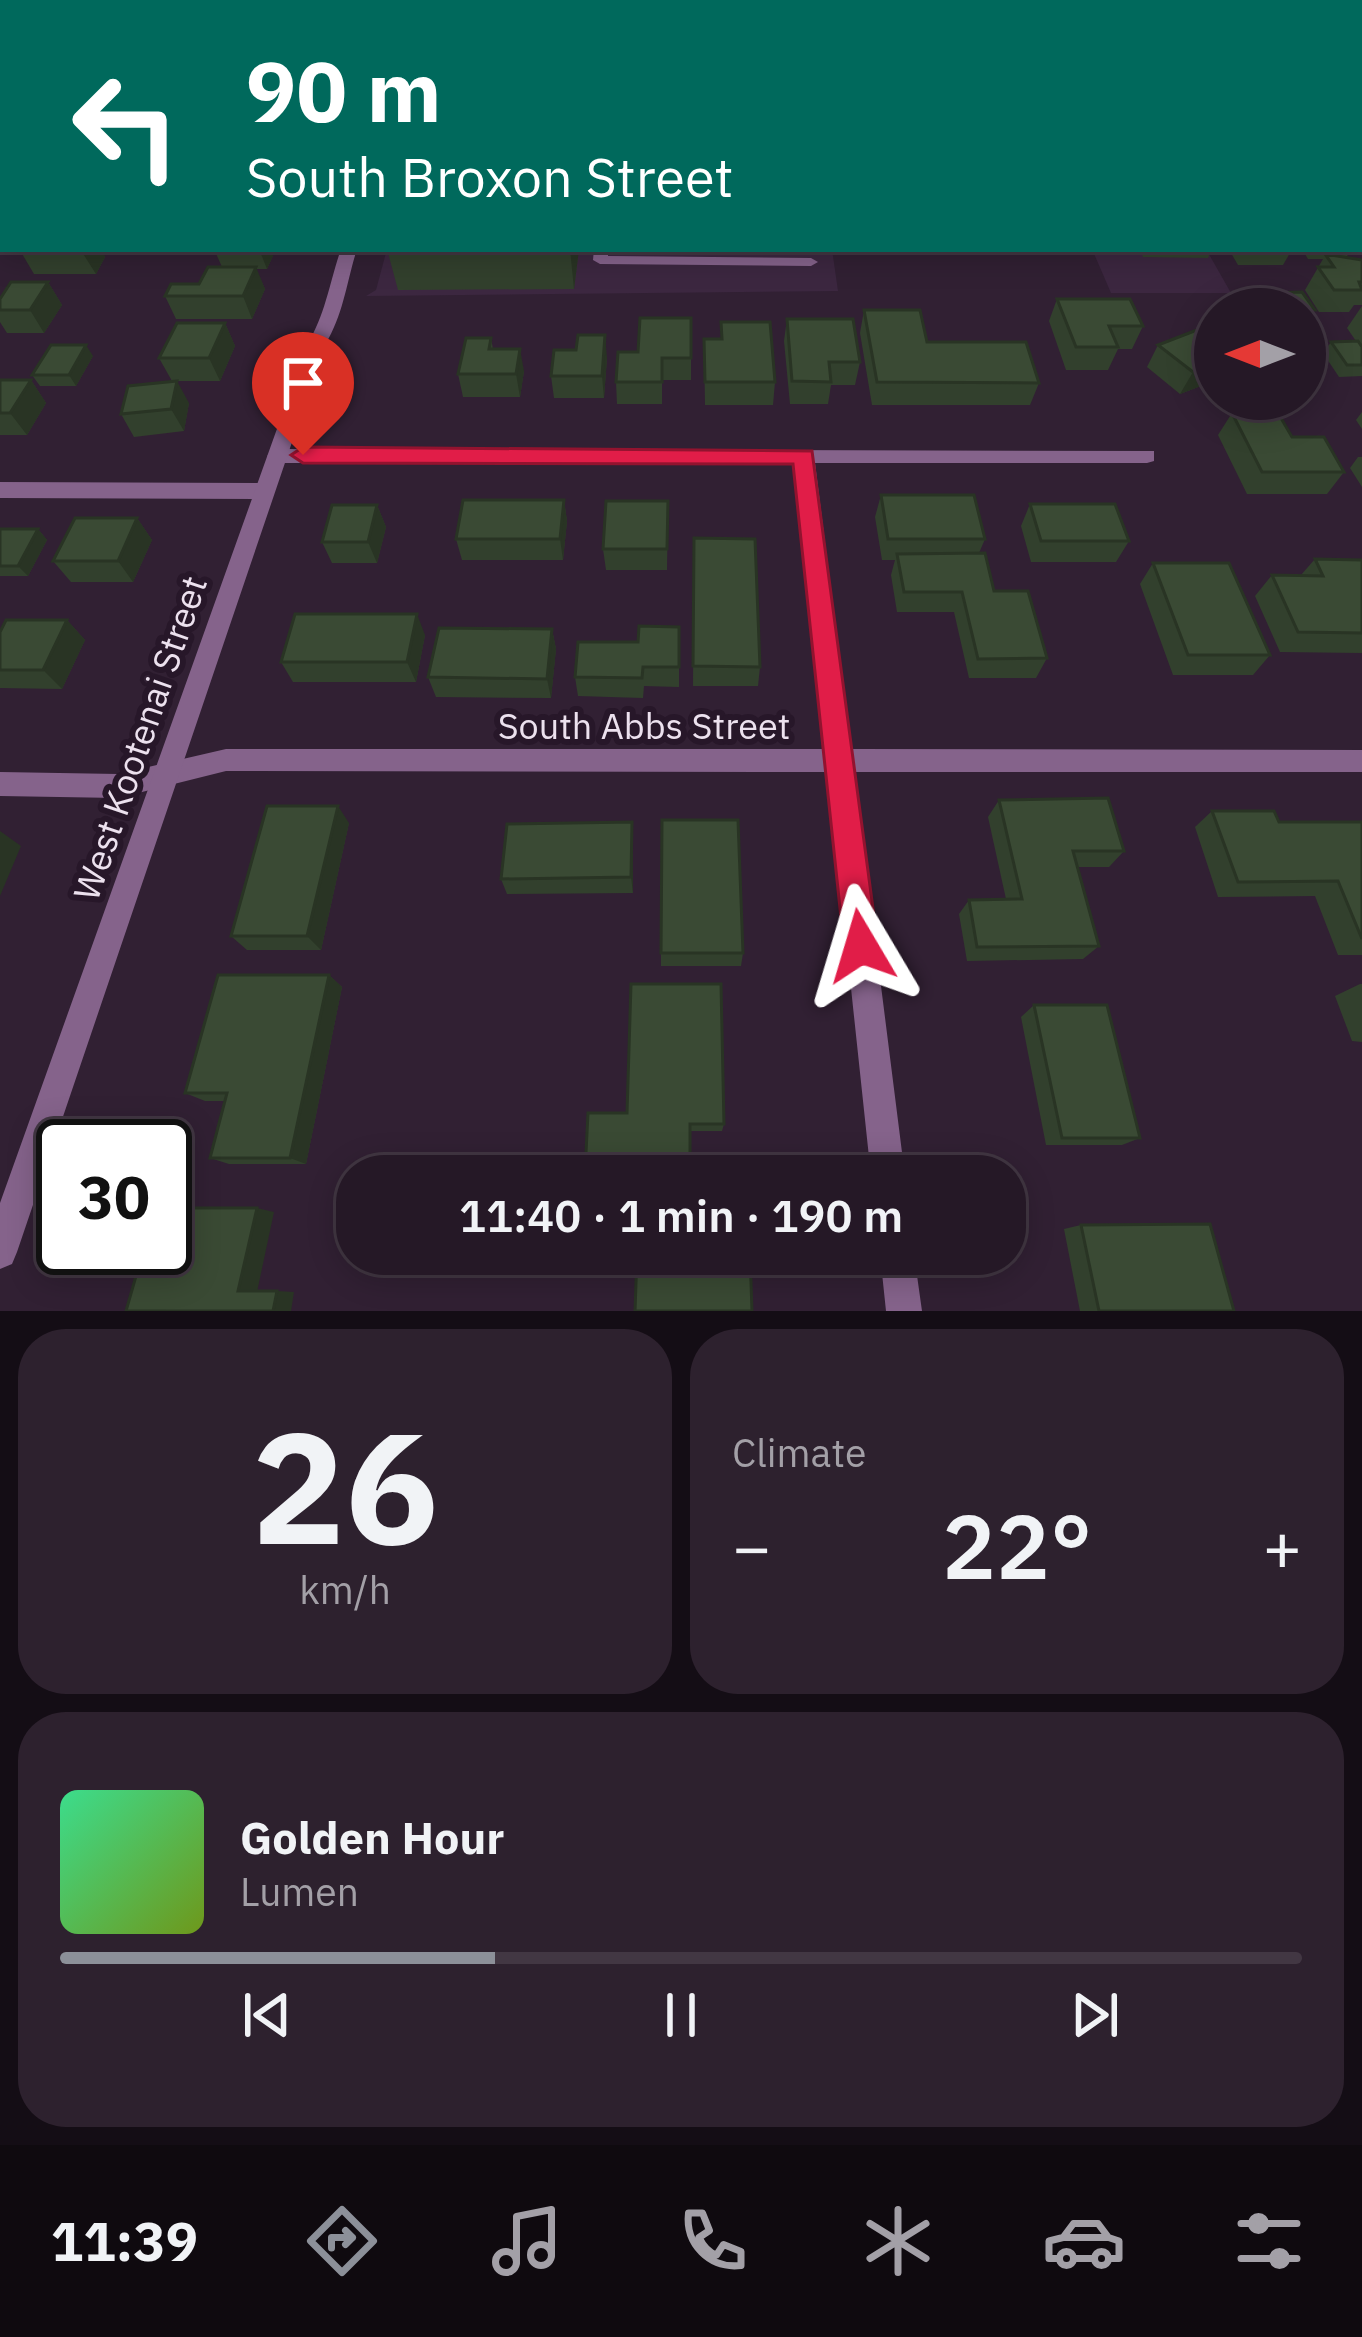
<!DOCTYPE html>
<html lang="en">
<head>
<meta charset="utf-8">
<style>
  :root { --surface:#251826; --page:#2d212e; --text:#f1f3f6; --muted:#a3a0a7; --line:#423743; --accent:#8c9099 }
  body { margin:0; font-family:"IBM Plex Sans",sans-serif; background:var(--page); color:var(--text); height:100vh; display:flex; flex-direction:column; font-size:45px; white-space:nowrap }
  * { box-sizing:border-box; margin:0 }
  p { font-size:39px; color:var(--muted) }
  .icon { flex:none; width:66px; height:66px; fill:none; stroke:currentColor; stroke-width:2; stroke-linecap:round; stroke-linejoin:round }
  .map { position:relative; height:1311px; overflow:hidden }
  .details { display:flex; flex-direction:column; gap:18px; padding:18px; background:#140d15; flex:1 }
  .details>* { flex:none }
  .guide { position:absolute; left:0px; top:0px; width:1362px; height:252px; box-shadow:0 6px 30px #0003,0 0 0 3px var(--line); background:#00695c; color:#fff; overflow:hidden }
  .needle { width:78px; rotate:270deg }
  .controls { position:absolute; left:1194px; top:288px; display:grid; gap:24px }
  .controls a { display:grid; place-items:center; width:132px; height:132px; border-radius:50%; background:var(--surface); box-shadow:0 6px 30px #0003,0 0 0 3px var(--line); font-size:60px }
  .speed { position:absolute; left:36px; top:1119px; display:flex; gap:24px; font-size:60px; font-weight:700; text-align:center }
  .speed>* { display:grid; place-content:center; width:156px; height:156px; border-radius:50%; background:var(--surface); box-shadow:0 6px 30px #0003,0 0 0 3px var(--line); line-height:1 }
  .speed .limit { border:6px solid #111; border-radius:18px; background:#fff; color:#111 }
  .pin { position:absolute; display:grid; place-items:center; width:102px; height:102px; color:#fff; margin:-123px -51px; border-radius:50% 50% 50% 0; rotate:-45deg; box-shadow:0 0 12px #0007 }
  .pin .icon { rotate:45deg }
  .me { position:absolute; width:132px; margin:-66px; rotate:353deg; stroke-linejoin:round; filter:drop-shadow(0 0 9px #0008) }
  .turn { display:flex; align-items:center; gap:42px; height:252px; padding:0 48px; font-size:54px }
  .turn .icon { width:156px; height:156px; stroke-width:2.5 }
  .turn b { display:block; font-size:84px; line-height:102px }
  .big { font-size:90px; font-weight:600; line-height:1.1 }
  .details .card { flex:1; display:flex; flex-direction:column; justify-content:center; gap:18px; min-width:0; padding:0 42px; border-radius:48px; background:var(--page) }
  .details .dial { align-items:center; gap:0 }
  .dial b { font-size:156px; line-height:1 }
  .song { display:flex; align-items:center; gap:36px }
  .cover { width:144px; height:144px; border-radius:18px; background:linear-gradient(135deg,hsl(150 70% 55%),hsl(80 70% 35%)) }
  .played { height:12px; border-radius:6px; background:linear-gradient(90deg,var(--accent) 35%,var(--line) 35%) }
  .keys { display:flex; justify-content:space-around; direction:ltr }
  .heat { display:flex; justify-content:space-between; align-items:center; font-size:66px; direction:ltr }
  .details .tiles { flex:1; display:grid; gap:18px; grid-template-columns:1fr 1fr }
  .card:last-child { grid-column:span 2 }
  .trip { position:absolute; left:336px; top:1155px; width:690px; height:120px; border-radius:48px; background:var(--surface); box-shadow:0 6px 30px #0003,0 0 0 3px var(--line); font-weight:600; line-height:120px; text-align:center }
  .tab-bar { display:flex; height:192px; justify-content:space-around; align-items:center; background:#0f0a0f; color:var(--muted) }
  .tab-bar .icon { width:84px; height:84px }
  .tab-bar .on { color:var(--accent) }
  .tab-bar b { font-size:54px; color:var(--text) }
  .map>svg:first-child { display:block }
  .built { fill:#3c2740 }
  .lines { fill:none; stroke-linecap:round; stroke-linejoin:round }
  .service { fill:#85638b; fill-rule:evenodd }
  .minor { fill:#85638b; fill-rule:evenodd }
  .tertiary { fill:#85638b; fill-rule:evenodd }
  .secondary { stroke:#bb84c4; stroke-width:24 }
  .primary { fill:#e49df0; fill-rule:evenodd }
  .wall { fill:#32402d }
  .shaded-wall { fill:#293424 }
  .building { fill:#3a4a34; stroke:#293424; stroke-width:3 }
  .route { fill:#e11d48; stroke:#92132f; stroke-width:3 }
  .labels { text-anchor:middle; stroke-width:12; stroke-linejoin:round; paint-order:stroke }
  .street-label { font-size:36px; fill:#ece1ee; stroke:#271729 }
</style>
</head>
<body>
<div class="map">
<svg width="1362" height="1311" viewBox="0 0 1362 1311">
  <rect width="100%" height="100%" fill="#312033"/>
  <path class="built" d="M 387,249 L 832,249 L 838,291 L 366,296 L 376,290 Z
    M 1092,249 L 1206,249 L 1231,293 L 1111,293 Z"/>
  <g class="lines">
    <path class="service" d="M 1092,0 L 1102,0 L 1104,3 L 1094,3 Z
      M 1129,0 L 1139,0 L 1141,3 L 1131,3 Z
      M 1359,6 L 1362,6 L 1362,15 L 1359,15 Z
      M 0,73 L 3,73 L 3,81 L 0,81 Z
      M 3,156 L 3,166 L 0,167 L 0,157 Z
      M 0,202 L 3,202 L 3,210 L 0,210 Z
      M 594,249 L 608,249 L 608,256 L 811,258 L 818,262 L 811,266 L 600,264 L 593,260 Z"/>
    <path class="minor" d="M 769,0 L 795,0 L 798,3 L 772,3 Z
      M 872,0 L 943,0 L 869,3 Z
      M 1359,196 L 1362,197 L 1362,210 L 1359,209 Z
      M 277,449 L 1154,451 L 1154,461 L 1147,463 L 815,463 L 851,749 L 1362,750 L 1362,772 L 854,772 L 905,1176 L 871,1176 L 828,772 L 226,771 L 118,798 L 0,796 L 0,772 L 118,774 L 226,749 L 825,749 L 795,463 L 277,463 L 267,456 Z
      M 0,482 L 264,483 L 275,491 L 264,499 L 0,498 Z
      M 880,1254 L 914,1254 L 922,1311 L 886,1311 Z"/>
    <path class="tertiary" d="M 341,249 L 357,249 C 346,284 344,313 325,345 L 17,1252 L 12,1264 L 0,1269 L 0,1203 L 307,345 C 326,313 329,284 341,249 Z"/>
    <path class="secondary" d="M 440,3 L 441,0"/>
    <path class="primary" d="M 0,109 L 3,109 L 3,119 L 0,119 Z
      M 1359,111 L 1362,111 L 1362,121 L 1359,121 Z"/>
  </g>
  <path class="wall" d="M 0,0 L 260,0 L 261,3 L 3,3 L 3,57 L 0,57 Z
    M 487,0 L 524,0 L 524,3 L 487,3 Z
    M 1146,0 L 1271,0 L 1274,3 L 1147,3 Z
    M 23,249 L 101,249 L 105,257 L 96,274 L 34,274 L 21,252 Z
    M 214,249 L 276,249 L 267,269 L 256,269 L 265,289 L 252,319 L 176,319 L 165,296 L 199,284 L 222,267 Z
    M 387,249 L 579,249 L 574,289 L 398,290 Z
    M 1140,249 L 1212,249 L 1208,258 L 1143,257 Z
    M 1233,249 L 1287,249 L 1290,253 L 1283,265 L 1238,265 L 1231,253 Z
    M 1302,249 L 1351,249 L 1346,258 L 1362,260 L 1362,305 L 1354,305 L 1349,312 L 1319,312 L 1305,290 L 1323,259 L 1308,259 Z
    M 48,282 L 62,305 L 44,333 L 7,333 L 0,322 L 0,299 Z
    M 1267,293 L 1315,310 L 1308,322 L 1305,322 L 1305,309 L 1263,309 L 1260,305 Z
    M 1057,299 L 1143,326 L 1132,349 L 1118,349 L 1108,370 L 1066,370 L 1049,321 Z
    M 1362,306 L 1362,376 L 1339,377 L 1323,353 L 1331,342 L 1356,341 L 1347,328 Z
    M 864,310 L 927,342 L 1039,383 L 1030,405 L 872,405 L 860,333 Z
    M 691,318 L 691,380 L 662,380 L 662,404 L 617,404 L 616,382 L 638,352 Z
    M 787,319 L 860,362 L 855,385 L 831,385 L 828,404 L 790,404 L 784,341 Z
    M 721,322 L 775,382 L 773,405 L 705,405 L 704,339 L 721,339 Z
    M 225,323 L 235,346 L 220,381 L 172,381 L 159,358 Z
    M 1215,323 L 1215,391 L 1206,384 L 1180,394 L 1147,367 L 1158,345 Z
    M 491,338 L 493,349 L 524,371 L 520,397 L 463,397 L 458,374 Z
    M 576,350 L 607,358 L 604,398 L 554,398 L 551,376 Z
    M 93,356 L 76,386 L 40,386 L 32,375 Z
    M 0,380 L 31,380 L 46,403 L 27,435 L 0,435 Z
    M 1225,399 L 1252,399 L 1234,406 Z
    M 189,403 L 184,431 L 134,437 L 121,414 Z
    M 1362,412 L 1362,429 L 1356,420 Z
    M 1232,413 L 1292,437 L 1344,472 L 1327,494 L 1247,494 L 1218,435 Z
    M 1358,457 L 1362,457 L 1362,487 L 1350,468 Z
    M 881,495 L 985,539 L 979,553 L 994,591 L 1047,658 L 1036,678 L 969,678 L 954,612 L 897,612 L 891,575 L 895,560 L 882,560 L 875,517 Z
    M 564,500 L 567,521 L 563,560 L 462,560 L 456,539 Z
    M 668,501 L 667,570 L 606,570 L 603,549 Z
    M 1030,504 L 1129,541 L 1116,562 L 1031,562 L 1021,526 Z
    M 377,505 L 386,527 L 377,563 L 332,563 L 322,542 Z
    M 137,518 L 152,540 L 133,582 L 71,582 L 53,561 Z
    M 0,529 L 38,529 L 47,540 L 28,576 L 0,576 Z
    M 694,538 L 760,667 L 758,686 L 693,686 Z
    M 1315,559 L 1362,560 L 1362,653 L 1280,652 L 1255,596 L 1272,575 L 1301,575 Z
    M 1153,563 L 1270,655 L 1253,675 L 1173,675 L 1140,584 Z
    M 67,620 L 85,640 L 62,689 L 0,688 L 0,632 Z
    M 679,627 L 679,687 L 644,686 L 643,698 L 578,696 L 575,677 L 638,642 Z
    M 552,629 L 556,649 L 551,698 L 436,697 L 428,677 Z
    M 425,635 L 416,682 L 293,682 L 281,662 Z
    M 999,800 L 1124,851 L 1109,867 L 1078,867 L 1099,946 L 1083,959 L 967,961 L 959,914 L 969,900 L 1006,899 L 988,817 Z
    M 1212,811 L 1279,822 L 1362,822 L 1362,955 L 1338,955 L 1315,896 L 1218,897 L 1195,827 Z
    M 632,822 L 633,893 L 507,894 L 501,879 Z
    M 349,823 L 321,950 L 247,950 L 231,936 Z
    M 661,953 L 743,953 L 741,966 L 661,966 Z
    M 329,975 L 342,987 L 306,1164 L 229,1164 L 210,1158 L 225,1101 L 205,1101 L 185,1093 Z
    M 1360,984 L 1362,984 L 1362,1042 L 1352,1041 L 1335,996 Z
    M 1034,1005 L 1140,1138 L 1122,1145 L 1046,1145 L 1021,1017 Z
    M 588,1113 L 724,1124 L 722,1131 L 690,1131 L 690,1176 L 587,1176 L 585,1172 Z
    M 1081,1225 L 1234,1311 L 1080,1311 L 1064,1229 Z"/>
  <path class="shaded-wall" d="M 58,0 L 98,0 L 100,3 L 55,3 Z
    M 234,0 L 260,0 L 261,3 L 235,3 Z
    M 80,249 L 101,249 L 105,257 L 96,274 Z
    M 259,249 L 276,249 L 267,269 Z
    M 570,249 L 579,249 L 574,289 Z
    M 256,267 L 265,289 L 252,319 L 243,296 Z
    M 48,282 L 62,305 L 44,333 L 30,310 Z
    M 225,323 L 235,346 L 220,381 L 209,358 Z
    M 605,335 L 607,358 L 604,398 L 602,376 Z
    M 86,345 L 93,356 L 76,386 L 69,375 Z
    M 520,349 L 524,371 L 520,397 L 516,374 Z
    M 1215,363 L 1215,368 L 1206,384 L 1180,394 L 1193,372 Z
    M 31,380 L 46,403 L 27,435 L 10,413 Z
    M 177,381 L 189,403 L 184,431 L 171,409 Z
    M 1239,399 L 1252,399 L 1234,406 Z
    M 564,500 L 567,521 L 563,560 L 560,539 Z
    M 377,505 L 386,527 L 377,563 L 368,542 Z
    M 137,518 L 152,540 L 133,582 L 118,561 Z
    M 38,529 L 47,540 L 28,576 L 18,566 Z
    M 417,614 L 425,635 L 416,682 L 407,662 Z
    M 67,620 L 85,640 L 62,689 L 43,670 Z
    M 552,629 L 556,649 L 551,698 L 547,679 Z
    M 338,806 L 349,823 L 321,950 L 307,936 Z
    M 632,822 L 633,839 L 633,893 L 631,877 Z
    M 0,831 L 21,846 L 0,896 Z
    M 329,975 L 342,987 L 306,1164 L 290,1158 Z
    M 257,1208 L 274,1212 L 257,1292 L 238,1291 Z
    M 277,1291 L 294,1292 L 291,1311 L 273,1311 Z"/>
  <path class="building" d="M 0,0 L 58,0 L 55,3 L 3,3 L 3,18 L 0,18 Z
    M 332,0 L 383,0 L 382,2 L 396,2 L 331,3 Z
    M 654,0 L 740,0 L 740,3 L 654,3 Z
    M 903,0 L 1094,0 L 1096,3 L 904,3 Z
    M 1192,0 L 1271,0 L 1274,3 L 1194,3 Z
    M 23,249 L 84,249 L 83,252 L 21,252 Z
    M 1242,249 L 1287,249 L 1290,253 L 1244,253 Z
    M 1325,254 L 1362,260 L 1362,282 L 1359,282 L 1362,290 L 1334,290 L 1318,267 L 1334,267 Z
    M 208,267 L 256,267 L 243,296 L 165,296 L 171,284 L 199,284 Z
    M 11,282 L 48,282 L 30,310 L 0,310 L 0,299 Z
    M 1302,292 L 1315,310 L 1278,309 L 1267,293 Z
    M 1057,299 L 1130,299 L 1143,326 L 1109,326 L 1118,347 L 1076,347 Z
    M 864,310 L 920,310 L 927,342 L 1026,342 L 1039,383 L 877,382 Z
    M 640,318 L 691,318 L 691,358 L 662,358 L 662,382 L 616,382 L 618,352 L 638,352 Z
    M 787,319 L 853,319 L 860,362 L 829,362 L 831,382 L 792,381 Z
    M 721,322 L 770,322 L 775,382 L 705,382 L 704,339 L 722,339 Z
    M 177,323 L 225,323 L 209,358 L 159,358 Z
    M 1215,323 L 1215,363 L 1193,372 L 1158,345 Z
    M 578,335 L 605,335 L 602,376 L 551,376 L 554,350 L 576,350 Z
    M 466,338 L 491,338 L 489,349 L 520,349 L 516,374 L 458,374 Z
    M 1358,341 L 1362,347 L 1362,365 L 1347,365 L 1331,342 Z
    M 51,345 L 86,345 L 69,375 L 32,375 Z
    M 0,380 L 31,380 L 10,413 L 0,413 Z
    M 177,381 L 171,409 L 121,414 L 128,386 Z
    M 1232,413 L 1278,413 L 1292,437 L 1324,437 L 1344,472 L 1262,472 Z
    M 881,495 L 974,495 L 985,539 L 888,539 Z
    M 463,500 L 564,500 L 560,539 L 456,539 Z
    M 606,501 L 668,501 L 667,549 L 603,549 Z
    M 1030,504 L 1115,504 L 1129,541 L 1041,541 Z
    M 332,505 L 377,505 L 368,542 L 322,542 Z
    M 75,518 L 137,518 L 118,561 L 53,561 Z
    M 0,529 L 38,529 L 18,566 L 0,566 Z
    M 694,538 L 755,539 L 760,667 L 693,666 Z
    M 985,553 L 994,591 L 1028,591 L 1047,658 L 978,659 L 962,592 L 904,592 L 897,554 Z
    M 1315,559 L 1362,560 L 1362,633 L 1298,632 L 1272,575 L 1323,576 Z
    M 1153,563 L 1229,563 L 1270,655 L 1188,655 Z
    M 295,614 L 417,614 L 407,662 L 281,662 Z
    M 6,620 L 67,620 L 43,670 L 0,670 L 0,632 Z
    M 639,626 L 679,627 L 679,667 L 643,667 L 642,678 L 575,677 L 578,642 L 638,642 Z
    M 439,628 L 552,629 L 547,679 L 428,677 Z
    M 1108,798 L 1124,851 L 1073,851 L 1099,946 L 977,947 L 969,900 L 1022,899 L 999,800 Z
    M 267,806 L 338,806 L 307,936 L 231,936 Z
    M 1212,811 L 1274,811 L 1279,822 L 1362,822 L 1362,939 L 1338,881 L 1238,882 Z
    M 662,820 L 738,820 L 743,953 L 661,953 Z
    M 632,822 L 631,877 L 501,879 L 507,824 Z
    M 218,975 L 329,975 L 290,1158 L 210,1158 L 227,1093 L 185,1093 Z
    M 631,984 L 721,984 L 724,1124 L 690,1124 L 690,1172 L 585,1172 L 588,1113 L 627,1113 Z
    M 1034,1005 L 1107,1005 L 1140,1138 L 1062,1138 Z
    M 165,1208 L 257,1208 L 238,1291 L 277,1291 L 273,1311 L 126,1311 L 144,1248 L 165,1248 Z
    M 1210,1224 L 1234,1311 L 1099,1311 L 1081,1225 Z
    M 637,1254 L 750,1254 L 752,1311 L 635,1311 Z"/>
  <path class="route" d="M 303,447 L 812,451 L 878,946 L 873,958 L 861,963 L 849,958 L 844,946 L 793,464 L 303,463 L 291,455 Z"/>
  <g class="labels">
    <g class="street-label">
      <text x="644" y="739">South Abbs Street</text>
      <text transform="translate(140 738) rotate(-71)" y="13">West Kootenai Street</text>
    </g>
  </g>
</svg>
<div class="controls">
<a><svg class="needle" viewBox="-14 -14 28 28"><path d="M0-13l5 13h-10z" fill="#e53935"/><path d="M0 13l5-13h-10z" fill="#a3a0a7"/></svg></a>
</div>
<div class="speed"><div class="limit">30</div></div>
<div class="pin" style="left:303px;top:455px;background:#d93025"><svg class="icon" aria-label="arrive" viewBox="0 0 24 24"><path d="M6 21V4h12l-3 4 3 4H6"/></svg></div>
<svg class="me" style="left:861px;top:946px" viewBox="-20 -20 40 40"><path d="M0-17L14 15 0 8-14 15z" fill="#e11d48" stroke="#fff" stroke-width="4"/></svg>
<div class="trip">11:40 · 1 min · 190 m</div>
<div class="guide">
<div class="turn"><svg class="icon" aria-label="left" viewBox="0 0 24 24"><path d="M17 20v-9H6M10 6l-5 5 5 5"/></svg><div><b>90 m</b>South Broxon Street</div></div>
</div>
</div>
<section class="details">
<div class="tiles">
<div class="card dial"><b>26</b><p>km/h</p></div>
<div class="card"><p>Climate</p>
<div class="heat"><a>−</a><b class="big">22°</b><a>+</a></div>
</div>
<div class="card">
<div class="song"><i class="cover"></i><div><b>Golden Hour</b><p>Lumen</p></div></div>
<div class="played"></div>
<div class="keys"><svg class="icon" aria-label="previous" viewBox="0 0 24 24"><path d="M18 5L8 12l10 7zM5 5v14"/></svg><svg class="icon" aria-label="pause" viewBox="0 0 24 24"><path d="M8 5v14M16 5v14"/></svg><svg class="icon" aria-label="next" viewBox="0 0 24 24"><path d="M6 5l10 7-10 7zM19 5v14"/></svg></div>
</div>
</div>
</section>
<nav class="tab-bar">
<b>11:39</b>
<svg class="icon on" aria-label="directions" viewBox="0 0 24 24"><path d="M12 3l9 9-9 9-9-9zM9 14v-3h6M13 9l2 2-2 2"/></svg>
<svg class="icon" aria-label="music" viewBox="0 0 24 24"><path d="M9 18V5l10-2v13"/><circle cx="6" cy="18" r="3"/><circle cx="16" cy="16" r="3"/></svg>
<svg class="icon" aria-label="phone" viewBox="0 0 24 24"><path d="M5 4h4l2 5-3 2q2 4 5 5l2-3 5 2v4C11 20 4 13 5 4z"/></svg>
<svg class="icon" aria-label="climate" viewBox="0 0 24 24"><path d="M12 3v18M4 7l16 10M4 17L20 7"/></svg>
<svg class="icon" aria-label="car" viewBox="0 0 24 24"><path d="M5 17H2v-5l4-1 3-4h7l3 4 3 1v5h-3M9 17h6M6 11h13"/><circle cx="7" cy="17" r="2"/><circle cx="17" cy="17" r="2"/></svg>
<svg class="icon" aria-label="filters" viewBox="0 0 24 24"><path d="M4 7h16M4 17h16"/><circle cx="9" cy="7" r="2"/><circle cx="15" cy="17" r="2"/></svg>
</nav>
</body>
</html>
